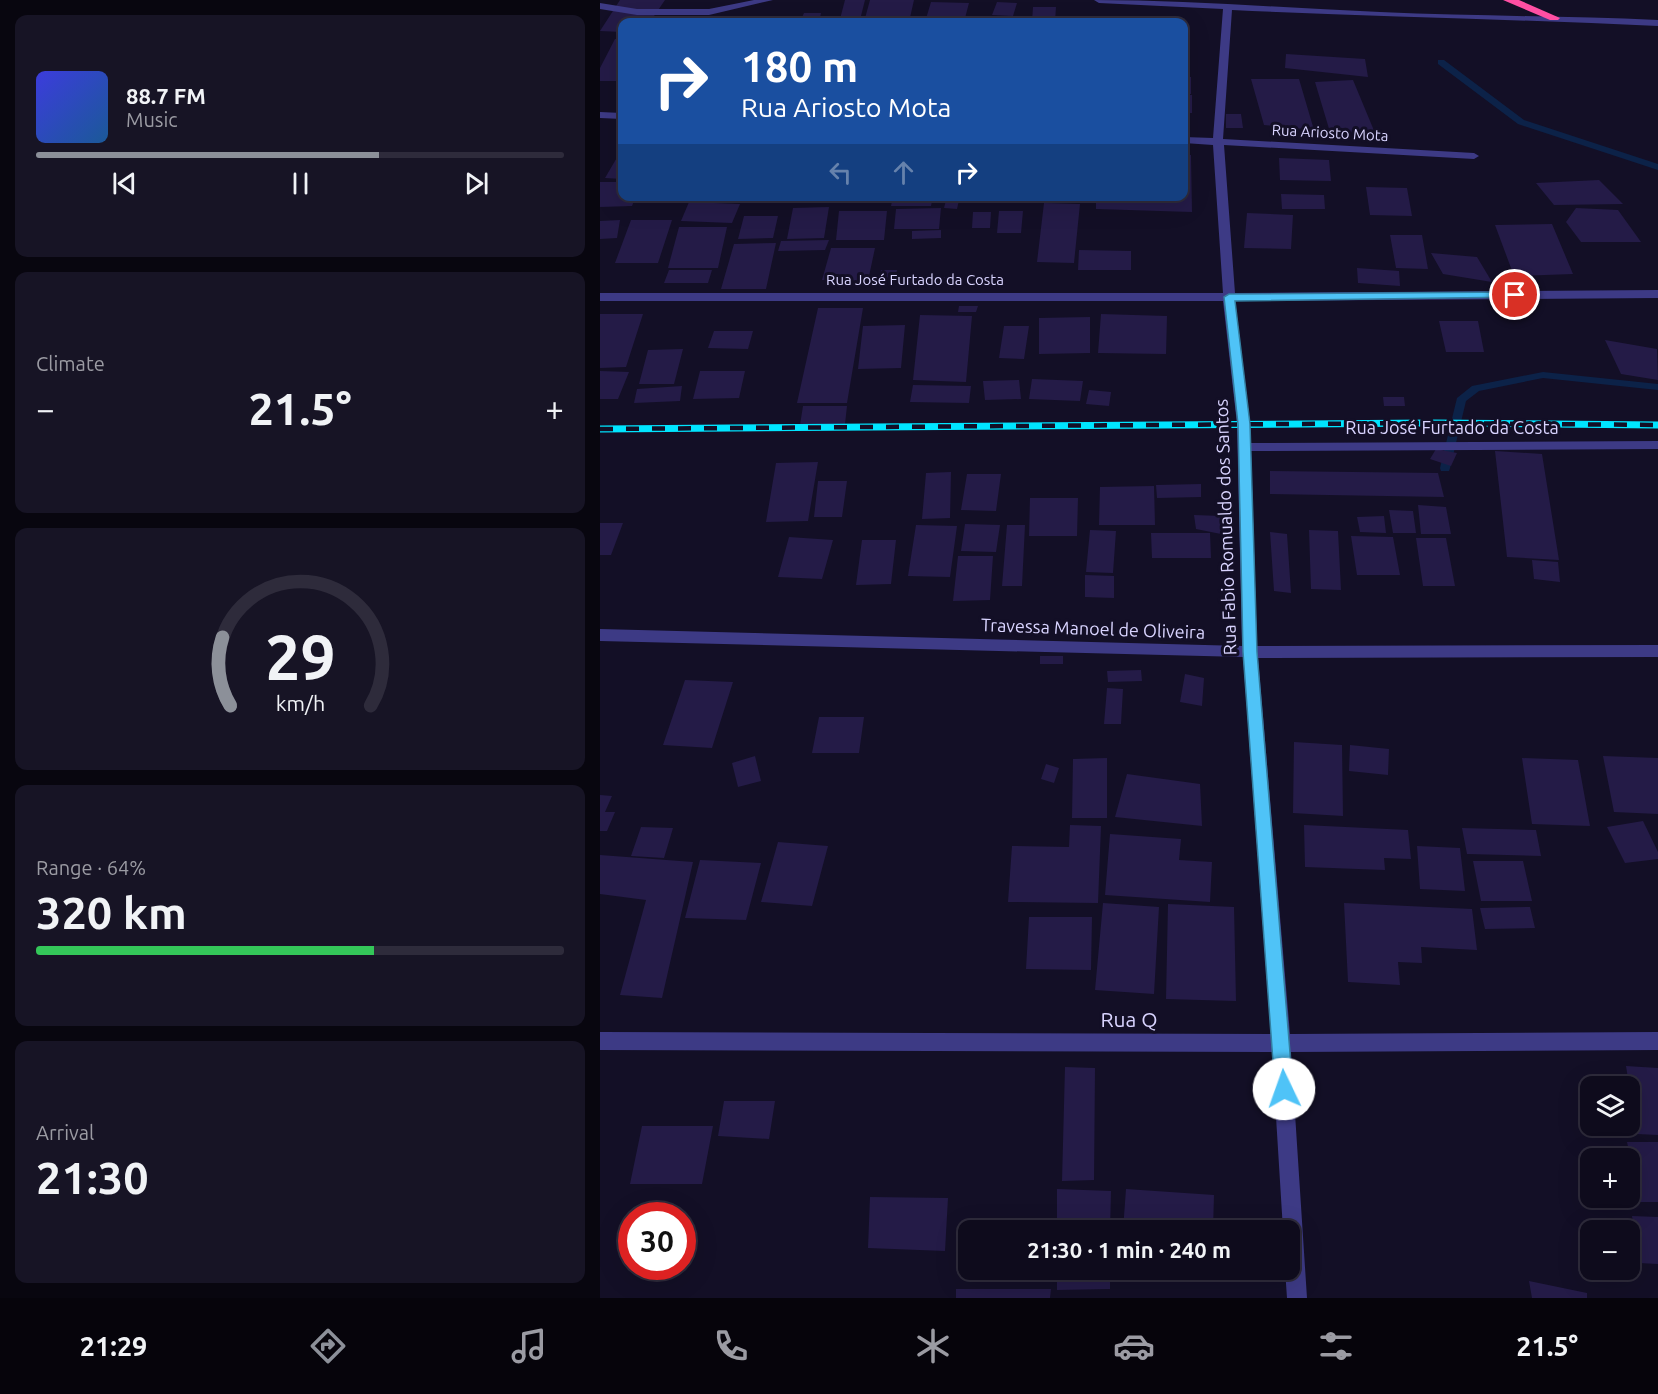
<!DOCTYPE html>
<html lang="en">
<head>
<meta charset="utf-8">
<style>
  :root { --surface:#0e0b1c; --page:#171425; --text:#f1f3f6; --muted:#9b9ba3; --line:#2e2b3b; --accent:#8c9099 }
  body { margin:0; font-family:Ubuntu,sans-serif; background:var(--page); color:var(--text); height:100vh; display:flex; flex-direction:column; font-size:22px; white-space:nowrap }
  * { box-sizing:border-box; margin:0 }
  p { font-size:20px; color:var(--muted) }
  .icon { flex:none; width:33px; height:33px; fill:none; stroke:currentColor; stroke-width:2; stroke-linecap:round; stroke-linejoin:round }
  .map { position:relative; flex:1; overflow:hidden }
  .side { display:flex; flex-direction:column; gap:15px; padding:15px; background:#08060f; width:600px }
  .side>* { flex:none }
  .hud { position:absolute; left:18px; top:18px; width:570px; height:183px; border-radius:12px; box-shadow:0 6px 24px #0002,0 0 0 2px var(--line); background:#1a4fa0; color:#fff; overflow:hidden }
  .controls { position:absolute; left:980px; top:1076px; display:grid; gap:12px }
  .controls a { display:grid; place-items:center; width:60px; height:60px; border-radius:12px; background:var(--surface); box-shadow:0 6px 24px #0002,0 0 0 2px var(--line); font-size:30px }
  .speed { position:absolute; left:18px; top:1202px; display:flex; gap:12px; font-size:30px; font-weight:700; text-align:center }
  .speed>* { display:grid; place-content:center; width:78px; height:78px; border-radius:50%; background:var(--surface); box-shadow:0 6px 24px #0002,0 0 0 2px var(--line); line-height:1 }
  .speed .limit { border:9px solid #d22; background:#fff; color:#111 }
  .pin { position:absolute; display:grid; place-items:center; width:51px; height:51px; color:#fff; margin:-26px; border:3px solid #fff; border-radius:50%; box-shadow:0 2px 6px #0007 }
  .me { position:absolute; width:66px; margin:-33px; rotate:357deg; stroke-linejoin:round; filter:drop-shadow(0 0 4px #0008) }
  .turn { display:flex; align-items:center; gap:21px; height:126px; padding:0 24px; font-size:27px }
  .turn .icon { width:78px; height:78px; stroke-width:2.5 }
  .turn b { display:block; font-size:42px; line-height:51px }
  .lanes { display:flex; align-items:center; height:57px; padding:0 24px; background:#0003; justify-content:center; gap:30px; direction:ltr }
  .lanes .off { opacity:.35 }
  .big { font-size:45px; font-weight:700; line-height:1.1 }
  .side .tile { flex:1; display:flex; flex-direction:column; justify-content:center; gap:9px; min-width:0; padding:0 21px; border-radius:12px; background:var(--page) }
  .side .dial { align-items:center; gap:0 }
  .dial svg { height:156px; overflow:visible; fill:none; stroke:var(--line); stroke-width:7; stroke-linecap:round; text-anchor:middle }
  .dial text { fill:var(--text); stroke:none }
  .song { display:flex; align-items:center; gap:18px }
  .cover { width:72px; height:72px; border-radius:9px; background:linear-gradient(135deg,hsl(240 70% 55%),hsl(210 70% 35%)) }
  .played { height:6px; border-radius:3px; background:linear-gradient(90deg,var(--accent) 65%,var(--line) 65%) }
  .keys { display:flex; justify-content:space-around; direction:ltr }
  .heat { display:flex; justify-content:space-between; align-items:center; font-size:33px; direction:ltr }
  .charge { height:9px; border-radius:4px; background:linear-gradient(90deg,#34c759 64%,var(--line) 0) }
  .trip { position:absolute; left:358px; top:1220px; width:342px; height:60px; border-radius:12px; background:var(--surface); box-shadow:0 6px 24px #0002,0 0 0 2px var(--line); font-weight:700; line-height:60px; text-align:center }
  .menu { display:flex; height:96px; justify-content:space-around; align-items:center; background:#06040b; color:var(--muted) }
  .menu .icon { width:42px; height:42px }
  .menu .selected { color:var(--accent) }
  .menu b { font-size:27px; color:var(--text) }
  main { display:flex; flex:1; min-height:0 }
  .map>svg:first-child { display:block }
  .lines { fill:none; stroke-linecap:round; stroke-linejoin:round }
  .stream { fill:#0c2248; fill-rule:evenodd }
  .building { fill:#241b47 }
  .minor { fill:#3d3a85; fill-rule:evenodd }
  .highway { fill:#ff4fa3; fill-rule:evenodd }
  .rail-casing { stroke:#00e5ff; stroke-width:7 }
  .rail { stroke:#130f26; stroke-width:4.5; stroke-dasharray:13; stroke-linecap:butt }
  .route { fill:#4fc3f7; stroke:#337fa1; stroke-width:1.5 }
  .labels { text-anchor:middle; stroke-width:6; stroke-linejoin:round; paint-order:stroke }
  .far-street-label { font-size:15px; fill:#d9d4ff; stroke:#130f26 }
  .street-label { font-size:18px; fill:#d9d4ff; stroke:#130f26 }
  .near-street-label { font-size:21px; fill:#d9d4ff; stroke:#130f26 }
</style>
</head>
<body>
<main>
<section class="side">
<div class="tile">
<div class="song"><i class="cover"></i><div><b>88.7 FM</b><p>Music</p></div></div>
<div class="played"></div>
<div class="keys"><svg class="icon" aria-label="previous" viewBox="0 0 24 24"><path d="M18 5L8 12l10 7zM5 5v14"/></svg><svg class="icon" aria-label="pause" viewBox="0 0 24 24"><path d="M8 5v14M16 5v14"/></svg><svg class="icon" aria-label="next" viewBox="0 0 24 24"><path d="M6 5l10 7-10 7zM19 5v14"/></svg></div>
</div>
<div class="tile"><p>Climate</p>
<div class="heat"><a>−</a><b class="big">21.5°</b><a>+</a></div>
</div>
<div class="tile dial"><svg viewBox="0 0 100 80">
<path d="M14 69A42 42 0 1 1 86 69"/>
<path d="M14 69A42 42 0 0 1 10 34" stroke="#8c9099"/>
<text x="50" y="56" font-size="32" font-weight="700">29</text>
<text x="50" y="72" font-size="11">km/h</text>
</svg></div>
<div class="tile"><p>Range · 64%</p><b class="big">320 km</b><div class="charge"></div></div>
<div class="tile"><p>Arrival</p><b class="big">21:30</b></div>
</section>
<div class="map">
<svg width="1058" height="1298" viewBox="0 0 1058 1298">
  <rect width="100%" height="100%" fill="#130f26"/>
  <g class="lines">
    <path class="stream" d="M 838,60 L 844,60 L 924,120 L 1058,164 L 1058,170 L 918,124 L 838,64 Z
      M 943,372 L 1058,384 L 1058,390 L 943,378 L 879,391 L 866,401 L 850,468 L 849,471 L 841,471 L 840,468 L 857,398 L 872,386 Z"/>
  </g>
  <path class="building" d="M 20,0 L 65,0 L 50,22 L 22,22 L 22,32 L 0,31 Z
    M 245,0 L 265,0 L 260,20 L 240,19 Z
    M 270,0 L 314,0 L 309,22 L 264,22 Z
    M 331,2 L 369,3 L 364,22 L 325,22 Z
    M 397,2 L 417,3 L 413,16 L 392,15 Z
    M 433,7 L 456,7 L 455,22 L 432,22 Z
    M 204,13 L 221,13 L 219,22 L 200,22 Z
    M 505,16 L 517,19 L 513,22 L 496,22 Z
    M 15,39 L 22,39 L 22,81 L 0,81 L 0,68 Z
    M 686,54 L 765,59 L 768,77 L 685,68 Z
    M 584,77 L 591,77 L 591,94 L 584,94 Z
    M 651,79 L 699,79 L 714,130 L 664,125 Z
    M 753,80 L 775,133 L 730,132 L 715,82 Z
    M 584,95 L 592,95 L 592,113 L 584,113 Z
    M 626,114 L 641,114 L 643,128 L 626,128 Z
    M 22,149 L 22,179 L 5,178 Z
    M 584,155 L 591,155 L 592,212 L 496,209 L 496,196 L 584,196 Z
    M 679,158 L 729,160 L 731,181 L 680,180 Z
    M 999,180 L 1023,204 L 954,205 L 936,183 Z
    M 0,182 L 22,182 L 22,196 L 36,196 L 32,206 L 0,207 Z
    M 766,187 L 807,188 L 812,216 L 770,215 Z
    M 681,194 L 724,195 L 725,209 L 682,209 Z
    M 45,196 L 80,196 L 78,203 L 42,203 Z
    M 164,196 L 224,196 L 223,202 L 163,202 Z
    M 230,196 L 282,196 L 281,203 L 229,200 Z
    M 293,196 L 333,196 L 331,206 L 291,206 Z
    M 347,196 L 360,196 L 357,209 L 344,208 Z
    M 89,202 L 140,204 L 132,223 L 81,221 Z
    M 444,203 L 480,204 L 474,263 L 437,262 Z
    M 229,207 L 224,238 L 187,239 L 193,208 Z
    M 341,208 L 339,229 L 294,229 L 296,209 Z
    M 976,208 L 1018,210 L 1041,242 L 981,242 L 966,222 Z
    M 239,211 L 287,211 L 284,240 L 236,240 Z
    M 399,211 L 423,211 L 421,233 L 397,233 Z
    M 373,212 L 391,212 L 390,228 L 372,228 Z
    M 647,213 L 693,215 L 691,249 L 644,248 Z
    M 144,216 L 178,216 L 173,238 L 138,239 Z
    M 20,220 L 17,238 L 0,239 L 0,221 Z
    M 31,220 L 72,220 L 58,263 L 15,263 Z
    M 952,224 L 973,274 L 914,276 L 895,225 Z
    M 79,227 L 127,227 L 118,268 L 68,268 Z
    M 341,230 L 341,238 L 312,239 L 312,231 Z
    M 790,235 L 822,235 L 828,269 L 796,268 Z
    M 229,240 L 225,250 L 178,251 L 181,241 Z
    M 176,243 L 166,289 L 121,289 L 134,244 Z
    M 231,248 L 275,248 L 268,281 L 222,280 Z
    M 479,250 L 531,251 L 531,270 L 478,270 Z
    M 831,253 L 877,257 L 892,282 L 843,274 Z
    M 757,268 L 799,271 L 800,286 L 758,283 Z
    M 69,270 L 112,270 L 108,283 L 64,283 Z
    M 281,270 L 297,270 L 295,279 L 279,279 Z
    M 336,277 L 358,277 L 357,282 L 335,281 Z
    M 359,306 L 378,306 L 376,312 L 358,312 Z
    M 218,308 L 263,308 L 247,403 L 197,403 Z
    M 0,314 L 43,314 L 26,367 L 0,368 Z
    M 501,314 L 567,316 L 566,354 L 498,353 Z
    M 320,315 L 372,316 L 366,382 L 313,380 Z
    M 490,317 L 490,353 L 439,354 L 439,318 Z
    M 839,321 L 878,321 L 884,352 L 846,352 Z
    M 305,325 L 301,368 L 258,369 L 263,326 Z
    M 404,326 L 429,326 L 424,359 L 399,358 Z
    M 114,331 L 153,331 L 148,349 L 108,348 Z
    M 1005,340 L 1057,349 L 1058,380 L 1021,374 Z
    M 83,349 L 74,384 L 39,384 L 48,350 Z
    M 0,371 L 29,372 L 18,399 L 0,399 Z
    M 100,371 L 145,371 L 139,398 L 93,399 Z
    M 432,379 L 483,381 L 480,401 L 429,399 Z
    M 419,380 L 421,399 L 385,400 L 383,381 Z
    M 313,385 L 371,386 L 369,403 L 310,402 Z
    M 82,386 L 80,401 L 34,403 L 37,389 Z
    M 489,390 L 511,392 L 509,406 L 486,404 Z
    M 783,397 L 804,397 L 805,406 L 784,406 Z
    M 203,406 L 247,406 L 245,424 L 200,425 Z
    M 836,449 L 857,453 L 851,466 L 830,459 Z
    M 895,451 L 942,454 L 959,560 L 907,557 Z
    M 218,462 L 208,521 L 166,522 L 176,463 Z
    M 670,471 L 838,473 L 844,497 L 670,494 Z
    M 351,472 L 350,518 L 322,519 L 326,473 Z
    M 367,474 L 401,474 L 396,511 L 361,510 Z
    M 218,481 L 247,481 L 242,517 L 214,517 Z
    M 601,484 L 601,497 L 557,498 L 556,485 Z
    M 554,486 L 555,525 L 499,525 L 500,487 Z
    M 430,498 L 478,498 L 477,536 L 429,536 Z
    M 818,505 L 846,507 L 851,534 L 821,534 Z
    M 789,510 L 813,511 L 816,533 L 793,533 Z
    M 594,515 L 621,516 L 621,534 L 596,529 Z
    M 784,516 L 786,533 L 760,532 L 757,517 Z
    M 0,523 L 23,523 L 11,555 L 0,555 Z
    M 365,524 L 400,525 L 396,552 L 361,551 Z
    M 316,525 L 357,526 L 350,577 L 308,576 Z
    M 407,525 L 425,525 L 422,586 L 402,586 Z
    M 490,530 L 516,531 L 513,573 L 486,572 Z
    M 709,530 L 738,531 L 741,590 L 711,589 Z
    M 670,532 L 687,534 L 691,593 L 674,591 Z
    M 551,533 L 610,533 L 611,558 L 552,558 Z
    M 751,536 L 793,537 L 800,575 L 757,575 Z
    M 189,537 L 233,540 L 222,579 L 178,577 Z
    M 816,538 L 846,538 L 855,586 L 823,586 Z
    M 262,540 L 296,540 L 291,584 L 256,585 Z
    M 358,556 L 393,556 L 390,600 L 353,601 Z
    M 932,560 L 958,562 L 960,582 L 934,579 Z
    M 485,575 L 514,576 L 514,598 L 485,597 Z
    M 440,656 L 463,656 L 463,664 L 440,664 Z
    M 541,670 L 542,681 L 508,682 L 507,671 Z
    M 585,674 L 604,678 L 602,706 L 580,702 Z
    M 85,680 L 133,682 L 112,748 L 63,745 Z
    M 507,688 L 523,689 L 521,724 L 504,724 Z
    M 219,717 L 264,717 L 259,753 L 212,753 Z
    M 694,742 L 742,745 L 743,816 L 693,813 Z
    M 750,745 L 789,749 L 788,775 L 749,771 Z
    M 155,756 L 161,781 L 138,787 L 132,763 Z
    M 1003,756 L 1058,758 L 1058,814 L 1014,812 Z
    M 507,758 L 507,818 L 472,818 L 473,759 Z
    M 922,758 L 978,760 L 990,826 L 932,824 Z
    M 446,764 L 459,768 L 454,783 L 441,779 Z
    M 527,774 L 600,784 L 602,826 L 515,817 Z
    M 0,795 L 12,796 L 5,812 L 15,812 L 7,831 L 0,831 Z
    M 1043,821 L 1058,852 L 1058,859 L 1025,863 L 1007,827 Z
    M 470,825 L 501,826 L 498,903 L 408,902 L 412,846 L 469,847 Z
    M 704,825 L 808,830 L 811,859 L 784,858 L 785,870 L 705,867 Z
    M 41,827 L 73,828 L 64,858 L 31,856 Z
    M 862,828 L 936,830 L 941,856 L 867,854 Z
    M 510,834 L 581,839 L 579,860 L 612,862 L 610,902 L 505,895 Z
    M 178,842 L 228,846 L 212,906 L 161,902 Z
    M 817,846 L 860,848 L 865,891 L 820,889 Z
    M 0,855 L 93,862 L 62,998 L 20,995 L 46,900 L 0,894 Z
    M 100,860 L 161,863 L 146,920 L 85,918 Z
    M 873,861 L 923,861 L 932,901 L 881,901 Z
    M 503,903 L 559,907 L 554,994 L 495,990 Z
    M 744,903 L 872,909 L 877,950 L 821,947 L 822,963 L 798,962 L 800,985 L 748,982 Z
    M 568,904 L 634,907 L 636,1001 L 566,999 Z
    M 930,907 L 935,928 L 885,929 L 880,908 Z
    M 429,917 L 492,917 L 491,970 L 426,969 Z
    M 1026,1066 L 1058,1068 L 1058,1135 L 1037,1134 Z
    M 465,1067 L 495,1068 L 494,1180 L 462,1181 Z
    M 124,1101 L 175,1101 L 169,1139 L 118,1136 Z
    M 42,1126 L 113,1126 L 102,1184 L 30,1184 Z
    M 1027,1142 L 1058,1142 L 1058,1202 L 1040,1202 Z
    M 457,1189 L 511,1191 L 510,1230 L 457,1230 Z
    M 526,1189 L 614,1195 L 613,1230 L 523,1230 Z
    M 270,1197 L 348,1198 L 345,1251 L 268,1248 Z
    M 1032,1216 L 1058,1217 L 1058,1264 L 1039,1263 Z
    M 457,1269 L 510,1269 L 510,1289 L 457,1290 Z
    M 929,1281 L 987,1293 L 987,1298 L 932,1298 Z
    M 356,1289 L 451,1289 L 450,1298 L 356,1298 Z"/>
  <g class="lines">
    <path class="minor" d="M 154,0 L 173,0 L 109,15 L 37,15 L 0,9 L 0,3 L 37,9 L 109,9 Z
      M 494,0 C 590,0 685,8 780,12 C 873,16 965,16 1058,20 L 1058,26 C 916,19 774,17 632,10 L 623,139 L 874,153 L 879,156 L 874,159 L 624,145 L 635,293 L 1058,290 L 1058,298 L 635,301 L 651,443 L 1058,441 L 1058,449 L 651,451 L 657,646 L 1058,645 L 1058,657 L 658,658 L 690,1034 L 1058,1032 L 1058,1050 L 691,1052 L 707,1298 L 687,1298 L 685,1269 L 690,1269 L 690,1230 L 683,1230 L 672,1052 L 0,1050 L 0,1032 L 671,1034 L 643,657 L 0,641 L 0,629 L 642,646 L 637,424 L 623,301 L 0,301 L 0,293 L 623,293 L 613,145 L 584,143 L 584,137 L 613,138 L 623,9 L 499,3 Z
      M 0,112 L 22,113 L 22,119 L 0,118 Z"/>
    <path class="highway" d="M 903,0 L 919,0 L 960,18 L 958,20 L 950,20 Z"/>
    <defs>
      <path id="rail" d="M 0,429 L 831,423 L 1058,425"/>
    </defs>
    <use href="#rail" class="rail-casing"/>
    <use href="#rail" class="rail"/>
  </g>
  <path class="route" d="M 915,292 L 920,295 L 919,297 L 635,301 L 650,424 L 657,652 L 693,1089 L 690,1095 L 684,1097 L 678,1095 L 675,1089 L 643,652 L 638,424 L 624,297 L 629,294 Z"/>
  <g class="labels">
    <g class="far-street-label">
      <text transform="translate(730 133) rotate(3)" y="5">Rua Ariosto Mota</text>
      <text x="315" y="285">Rua José Furtado da Costa</text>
    </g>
    <g class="street-label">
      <text x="852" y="434">Rua José Furtado da Costa</text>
      <text transform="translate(626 527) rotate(-92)" y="6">Rua Fabio Romualdo dos Santos</text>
      <text transform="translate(493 629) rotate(2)" y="6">Travessa Manoel de Oliveira</text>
    </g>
    <g class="near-street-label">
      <text x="529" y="1027">Rua Q</text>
    </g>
  </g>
</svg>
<div class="controls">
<a><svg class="icon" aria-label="layers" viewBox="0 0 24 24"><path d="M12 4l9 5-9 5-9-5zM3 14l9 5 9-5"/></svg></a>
<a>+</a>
<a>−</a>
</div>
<div class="speed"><div class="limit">30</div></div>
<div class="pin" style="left:915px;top:295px;background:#d93025"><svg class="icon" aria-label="arrive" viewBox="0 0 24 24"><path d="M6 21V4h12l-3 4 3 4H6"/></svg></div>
<svg class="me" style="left:684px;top:1089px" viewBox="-20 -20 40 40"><circle r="19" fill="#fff"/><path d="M0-13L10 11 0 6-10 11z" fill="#4fc3f7"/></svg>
<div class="trip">21:30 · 1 min · 240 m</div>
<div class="hud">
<div class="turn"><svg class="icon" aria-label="right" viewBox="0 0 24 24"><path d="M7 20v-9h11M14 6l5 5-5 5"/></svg><div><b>180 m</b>Rua Ariosto Mota</div></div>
<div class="lanes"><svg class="icon off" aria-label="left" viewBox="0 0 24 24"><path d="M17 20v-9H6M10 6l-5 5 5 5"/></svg><svg class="icon off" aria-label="ahead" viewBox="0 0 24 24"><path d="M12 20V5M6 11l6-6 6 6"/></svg><svg class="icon" aria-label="right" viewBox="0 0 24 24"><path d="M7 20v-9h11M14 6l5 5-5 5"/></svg></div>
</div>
</div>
</main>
<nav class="menu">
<b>21:29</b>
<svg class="icon selected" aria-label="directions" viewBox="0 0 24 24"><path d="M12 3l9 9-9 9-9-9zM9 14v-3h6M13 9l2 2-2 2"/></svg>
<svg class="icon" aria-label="music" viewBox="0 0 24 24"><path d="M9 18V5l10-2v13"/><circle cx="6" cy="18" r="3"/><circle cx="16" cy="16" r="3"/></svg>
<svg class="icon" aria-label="phone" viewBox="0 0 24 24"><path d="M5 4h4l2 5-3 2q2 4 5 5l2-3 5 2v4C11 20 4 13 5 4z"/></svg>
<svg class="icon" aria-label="climate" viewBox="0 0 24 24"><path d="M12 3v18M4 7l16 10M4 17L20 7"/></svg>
<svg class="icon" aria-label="car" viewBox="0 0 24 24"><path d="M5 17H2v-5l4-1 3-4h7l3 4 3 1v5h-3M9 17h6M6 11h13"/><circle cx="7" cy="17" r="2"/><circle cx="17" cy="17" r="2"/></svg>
<svg class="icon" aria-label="filters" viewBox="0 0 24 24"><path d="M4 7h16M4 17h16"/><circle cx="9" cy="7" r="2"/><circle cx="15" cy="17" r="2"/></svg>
<b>21.5°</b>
</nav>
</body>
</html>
